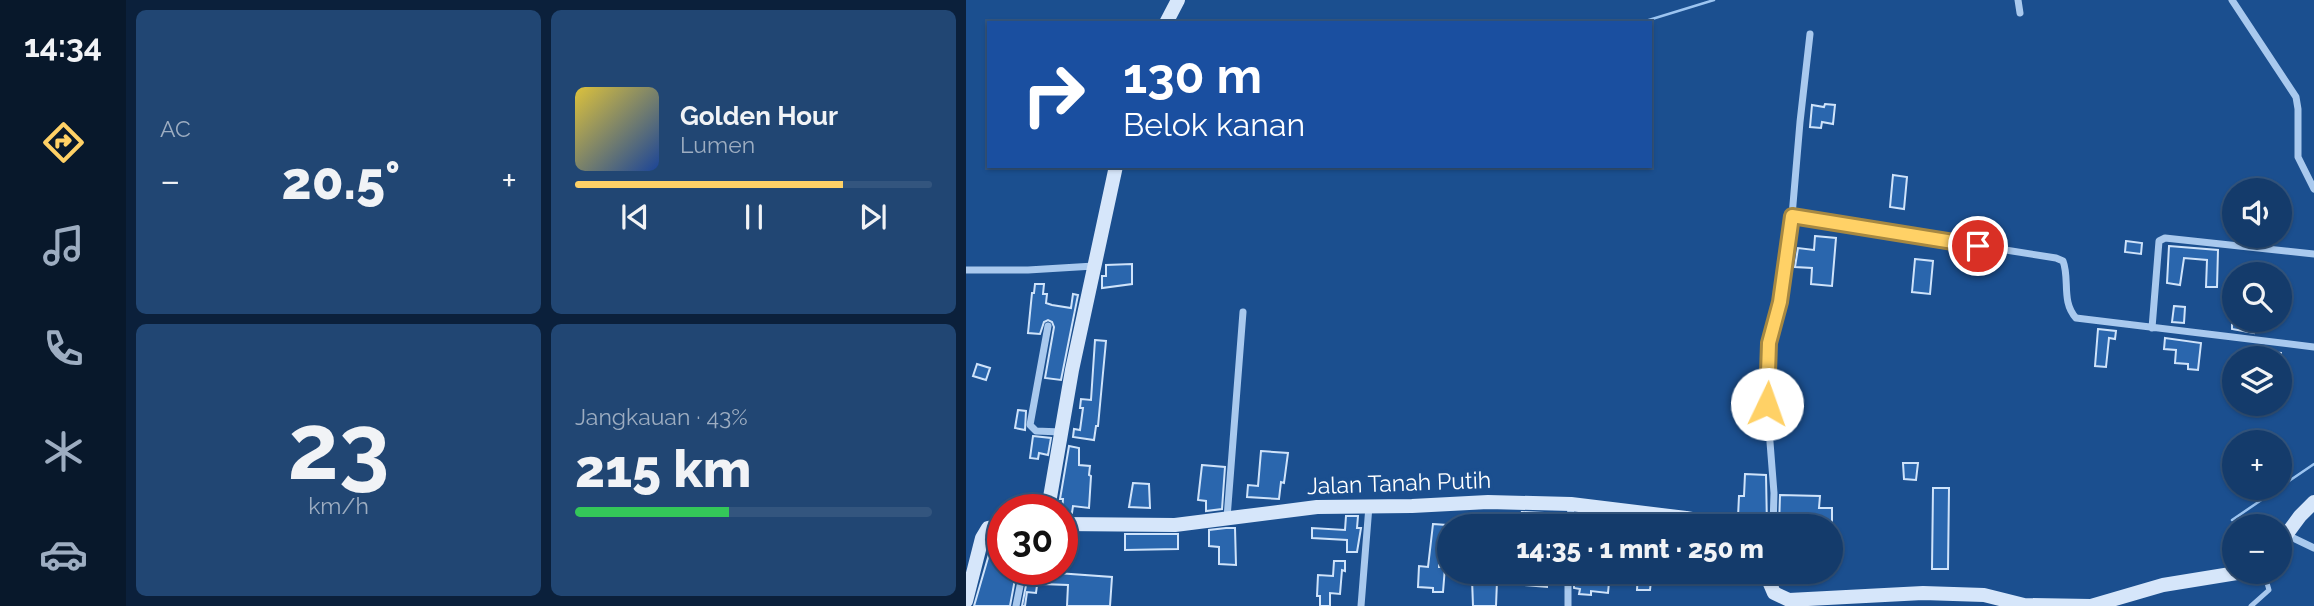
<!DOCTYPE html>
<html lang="id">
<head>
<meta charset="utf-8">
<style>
  :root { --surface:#143b6b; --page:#214673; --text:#f1f3f6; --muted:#9dadc1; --line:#33557e; --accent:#ffd166 }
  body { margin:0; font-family:Raleway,sans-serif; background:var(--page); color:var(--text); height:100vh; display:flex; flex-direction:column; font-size:26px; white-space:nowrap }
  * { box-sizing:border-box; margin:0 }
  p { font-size:23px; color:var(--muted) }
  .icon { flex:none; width:38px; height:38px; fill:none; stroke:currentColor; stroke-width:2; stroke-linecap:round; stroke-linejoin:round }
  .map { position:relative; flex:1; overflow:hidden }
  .panel { display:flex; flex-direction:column; gap:10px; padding:10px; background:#0b203b; width:840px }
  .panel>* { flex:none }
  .hud { position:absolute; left:21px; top:21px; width:665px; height:147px; border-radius:0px; box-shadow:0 2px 5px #0004,0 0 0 2px var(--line); background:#1a4fa0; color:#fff; overflow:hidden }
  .buttons { position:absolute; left:1256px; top:178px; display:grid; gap:14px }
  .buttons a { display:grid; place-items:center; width:70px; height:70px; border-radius:50%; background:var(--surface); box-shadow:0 2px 5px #0004,0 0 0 2px var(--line); font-size:35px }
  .speed { position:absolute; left:21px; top:494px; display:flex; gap:14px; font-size:35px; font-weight:700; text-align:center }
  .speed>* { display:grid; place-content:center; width:91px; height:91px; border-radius:50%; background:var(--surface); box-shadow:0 2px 5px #0004,0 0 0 2px var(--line); line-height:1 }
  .speed .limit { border:10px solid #d22; background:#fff; color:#111 }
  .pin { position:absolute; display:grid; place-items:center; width:60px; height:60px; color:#fff; margin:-30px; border:4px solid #fff; border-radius:50%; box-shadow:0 2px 7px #0007 }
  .me { position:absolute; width:77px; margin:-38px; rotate:3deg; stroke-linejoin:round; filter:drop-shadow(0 0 5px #0008) }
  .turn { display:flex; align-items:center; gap:24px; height:147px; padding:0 21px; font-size:32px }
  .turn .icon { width:91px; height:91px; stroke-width:2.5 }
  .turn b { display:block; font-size:49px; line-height:60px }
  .big { font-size:52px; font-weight:800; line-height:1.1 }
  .panel .widget { flex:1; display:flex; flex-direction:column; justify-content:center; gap:10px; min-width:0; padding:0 24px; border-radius:10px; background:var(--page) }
  .panel .dial { align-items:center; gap:0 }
  .dial b { font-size:91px; line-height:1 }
  .song { display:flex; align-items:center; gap:21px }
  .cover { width:84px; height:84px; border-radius:10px; background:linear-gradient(135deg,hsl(50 70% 55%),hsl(220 70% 35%)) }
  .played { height:7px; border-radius:4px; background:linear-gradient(90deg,var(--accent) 75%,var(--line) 75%) }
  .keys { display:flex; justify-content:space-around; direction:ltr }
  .heat { display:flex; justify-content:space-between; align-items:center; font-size:38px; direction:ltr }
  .charge { height:10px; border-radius:5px; background:linear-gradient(90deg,#34c759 43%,var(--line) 0) }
  .panel .tiles { flex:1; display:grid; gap:10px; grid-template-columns:repeat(2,1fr) }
  .trip { position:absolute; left:471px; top:514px; width:406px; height:70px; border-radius:35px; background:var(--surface); box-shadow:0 2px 5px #0004,0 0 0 2px var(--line); font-weight:800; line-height:70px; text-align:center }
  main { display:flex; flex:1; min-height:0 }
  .menu { display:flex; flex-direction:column; width:126px; justify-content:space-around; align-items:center; background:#08182b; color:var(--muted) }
  .menu .icon { width:49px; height:49px }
  .menu .active { color:var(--accent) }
  .menu b { font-size:32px; color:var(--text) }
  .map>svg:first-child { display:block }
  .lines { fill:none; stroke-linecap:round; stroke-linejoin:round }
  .stream { stroke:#9cc4f0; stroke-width:2.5 }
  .building { fill:#2a66ad; stroke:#cfe3fa; stroke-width:2 }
  .lane { stroke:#a9c9ee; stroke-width:5 }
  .street { stroke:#a9c9ee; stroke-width:7 }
  .secondary { stroke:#d6e6fa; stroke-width:14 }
  .route-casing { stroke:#a68842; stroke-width:18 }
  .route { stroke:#ffd166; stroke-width:12 }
  .labels { text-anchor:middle; stroke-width:7; stroke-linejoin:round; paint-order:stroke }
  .street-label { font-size:23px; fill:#fff; stroke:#1b4f8f }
</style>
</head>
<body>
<main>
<nav class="menu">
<b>14:34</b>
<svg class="icon active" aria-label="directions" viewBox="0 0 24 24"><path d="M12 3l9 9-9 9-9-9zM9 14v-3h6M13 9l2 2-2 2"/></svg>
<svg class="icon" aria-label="music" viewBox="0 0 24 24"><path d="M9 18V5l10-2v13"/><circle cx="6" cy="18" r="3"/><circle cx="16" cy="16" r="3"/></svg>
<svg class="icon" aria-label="phone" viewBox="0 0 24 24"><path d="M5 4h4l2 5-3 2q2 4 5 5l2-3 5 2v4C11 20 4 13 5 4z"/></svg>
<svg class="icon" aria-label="climate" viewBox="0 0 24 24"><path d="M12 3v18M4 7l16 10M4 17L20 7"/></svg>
<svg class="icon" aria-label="car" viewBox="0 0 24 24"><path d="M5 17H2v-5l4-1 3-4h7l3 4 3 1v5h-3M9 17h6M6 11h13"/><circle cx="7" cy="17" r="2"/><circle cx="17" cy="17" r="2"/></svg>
</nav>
<section class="panel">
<div class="tiles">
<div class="widget"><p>AC</p>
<div class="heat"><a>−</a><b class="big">20.5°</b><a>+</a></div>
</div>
<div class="widget">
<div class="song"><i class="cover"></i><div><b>Golden Hour</b><p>Lumen</p></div></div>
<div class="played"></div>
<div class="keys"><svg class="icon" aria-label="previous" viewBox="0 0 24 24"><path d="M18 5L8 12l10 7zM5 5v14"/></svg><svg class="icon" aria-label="pause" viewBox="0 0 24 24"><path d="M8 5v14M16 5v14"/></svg><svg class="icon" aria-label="next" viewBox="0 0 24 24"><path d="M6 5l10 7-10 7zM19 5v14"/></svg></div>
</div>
<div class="widget dial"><b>23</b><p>km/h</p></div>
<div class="widget"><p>Jangkauan · 43%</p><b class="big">215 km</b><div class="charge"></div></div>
</div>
</section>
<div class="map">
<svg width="1348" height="606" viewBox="0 0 1348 606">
  <rect width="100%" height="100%" fill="#1b4f8f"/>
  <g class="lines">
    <path class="stream" d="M 673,23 L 748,0
      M 1314,487 L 1348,464
      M 1266,520 L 1313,488"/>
  </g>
  <path class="building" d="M 859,104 L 869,105 L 867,124 L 856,122 L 855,128 L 844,127 L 846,105 L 858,107 Z
    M 927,175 L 941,177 L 938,209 L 924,207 Z
    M 849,236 L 870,238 L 866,286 L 845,284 L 846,268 L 829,267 L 832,248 L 848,250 Z
    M 1160,241 L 1176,243 L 1175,254 L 1159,252 Z
    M 1203,246 L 1252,250 L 1251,287 L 1240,287 L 1241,260 L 1218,258 L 1214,285 L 1201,283 Z
    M 949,259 L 967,261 L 964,294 L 946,292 Z
    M 166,264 L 166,284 L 136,288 L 136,276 L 140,276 L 140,265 Z
    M 69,284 L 78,284 L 77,294 L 81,294 L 80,303 L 86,305 L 105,308 L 107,294 L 112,295 L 95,380 L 79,378 L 88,327 L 86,322 L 82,320 L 78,322 L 74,334 L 62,333 L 66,293 L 68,293 Z
    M 1208,306 L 1219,307 L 1218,323 L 1206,322 Z
    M 1266,320 L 1289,320 L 1288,333 L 1266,329 Z
    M 1132,329 L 1150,331 L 1149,339 L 1143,338 L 1140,367 L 1129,366 Z
    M 1199,338 L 1235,343 L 1232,370 L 1222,369 L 1222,364 L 1209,363 L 1210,350 L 1198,349 Z
    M 129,340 L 140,341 L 132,426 L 130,426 L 128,440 L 107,437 L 108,429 L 114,430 L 117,408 L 114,408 L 115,399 L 125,400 Z
    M 1289,351 L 1315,353 L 1315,359 L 1288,359 Z
    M 11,364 L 24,368 L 20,380 L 7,376 Z
    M 52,410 L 60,411 L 59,430 L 49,428 Z
    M 67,436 L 85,438 L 82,455 L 73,453 L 72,459 L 64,458 Z
    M 103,446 L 113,448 L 113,465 L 124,466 L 123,475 L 125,476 L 123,508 L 107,506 L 106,513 L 96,512 L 97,499 L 94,499 Z
    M 295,451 L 322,453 L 318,483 L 315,482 L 313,499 L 281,497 L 282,485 L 292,486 Z
    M 937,463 L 952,463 L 950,480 L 938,479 Z
    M 236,465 L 259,467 L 256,509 L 240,511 L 240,501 L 232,500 Z
    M 779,474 L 800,475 L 801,527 L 786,527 L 786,524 L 780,523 L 772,517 L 773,496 L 778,496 Z
    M 167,483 L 183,484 L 184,508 L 163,507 Z
    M 967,488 L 983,488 L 982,569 L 966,569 Z
    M 814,495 L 854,496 L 853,508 L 866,508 L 866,527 L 848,527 L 848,516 L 820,514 L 822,527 L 813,527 Z
    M 556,512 L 598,514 L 598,527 L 559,527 Z
    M 519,514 L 529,515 L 529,527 L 509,527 L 509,517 L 519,518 Z
    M 611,514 L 657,520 L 657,527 L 610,527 Z
    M 380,516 L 392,516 L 391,528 L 395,528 L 391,552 L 381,552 L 381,540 L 346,538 L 346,528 L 379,530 Z
    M 467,524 L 481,525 L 480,545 L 474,545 L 473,567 L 479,567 L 477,592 L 467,592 L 467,588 L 452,587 L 453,566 L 462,567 Z
    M 260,528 L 269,528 L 270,565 L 253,564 L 253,547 L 243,546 L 243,530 Z
    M 159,534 L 212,534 L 212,549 L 159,550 Z
    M 28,537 L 37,537 L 37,569 L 54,569 L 53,574 L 55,575 L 49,579 L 44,606 L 8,606 Z
    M 368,561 L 379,561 L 379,571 L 376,570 L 374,594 L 364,593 L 364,606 L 354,606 L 354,596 L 351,596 L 352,575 L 367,576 Z
    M 77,572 L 146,577 L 144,606 L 101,606 L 102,585 L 76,584 Z
    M 559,572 L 581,572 L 581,587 L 559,585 Z
    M 608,572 L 644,572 L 642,593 L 625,591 L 625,595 L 613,594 L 614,589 L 608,588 Z
    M 672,572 L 686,572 L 684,590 L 671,590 Z
    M 57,575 L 72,578 L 70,593 L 61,592 L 59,606 L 56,606 L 61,580 Z
    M 506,579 L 531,581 L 530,606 L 507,606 Z"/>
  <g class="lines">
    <path class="lane" d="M 1285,606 L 1303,590 L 1301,583 L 1291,572"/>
    <path class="street" d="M 1052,0 L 1054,13
      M 1266,0 L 1330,97 L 1332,109 L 1332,157 L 1348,189
      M 826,216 L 834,122 L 844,34
      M 0,270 L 62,270 L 128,266
      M 82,326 L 64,425 L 70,431 L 95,432
      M 1186,328 L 1193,241 L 1199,238 L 1348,254
      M 261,518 L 277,312
      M 604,527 L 605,504
      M 672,527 L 673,513
      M 807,527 L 808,493 L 801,404 L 803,343 L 814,302 L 826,216 L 1090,258 L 1097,261 C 1104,279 1095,302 1110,318 L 1348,347
      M 1321,535 L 1348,548
      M 50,606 L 55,581
      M 395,606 L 403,506
      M 602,606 L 602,572"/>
    <path class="secondary" d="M 200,23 L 212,0
      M 82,509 L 106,370 L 150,166
      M 96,524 L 209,525 L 351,507 L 446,506 L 522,502 L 605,504 L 720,518 L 771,527
      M 1314,543 L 1334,516 L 1348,502
      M 799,572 L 808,593 L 823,600 L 957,593 L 1018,595 L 1058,605 L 1125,606 L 1197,585 L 1277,572
      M 0,601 L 16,538 L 22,528 L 37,526"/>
  </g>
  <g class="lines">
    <defs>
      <path id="route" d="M 801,404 L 803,343 L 814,302 L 826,216 L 1012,246"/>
    </defs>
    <use href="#route" class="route-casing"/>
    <use href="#route" class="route"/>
  </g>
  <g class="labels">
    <g class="street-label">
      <text transform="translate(433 483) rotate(-2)" y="8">Jalan Tanah Putih</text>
    </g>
  </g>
</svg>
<div class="buttons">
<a><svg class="icon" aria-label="sound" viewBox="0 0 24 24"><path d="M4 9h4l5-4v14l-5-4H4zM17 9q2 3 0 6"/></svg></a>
<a><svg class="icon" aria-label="search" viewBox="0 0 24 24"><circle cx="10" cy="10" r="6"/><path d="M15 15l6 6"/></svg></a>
<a><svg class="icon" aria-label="layers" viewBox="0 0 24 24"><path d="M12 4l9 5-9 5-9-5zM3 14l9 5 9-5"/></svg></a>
<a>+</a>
<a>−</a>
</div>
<div class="speed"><div class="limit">30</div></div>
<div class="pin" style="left:1012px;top:246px;background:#d93025"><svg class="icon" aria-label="arrive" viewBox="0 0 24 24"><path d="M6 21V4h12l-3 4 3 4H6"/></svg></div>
<svg class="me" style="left:801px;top:404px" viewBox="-20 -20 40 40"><circle r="19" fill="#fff"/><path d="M0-13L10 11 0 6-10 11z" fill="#ffd166"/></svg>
<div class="trip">14:35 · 1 mnt · 250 m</div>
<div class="hud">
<div class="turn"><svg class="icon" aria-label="right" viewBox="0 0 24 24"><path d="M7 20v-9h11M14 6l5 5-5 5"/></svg><div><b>130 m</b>Belok kanan</div></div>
</div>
</div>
</main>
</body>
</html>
